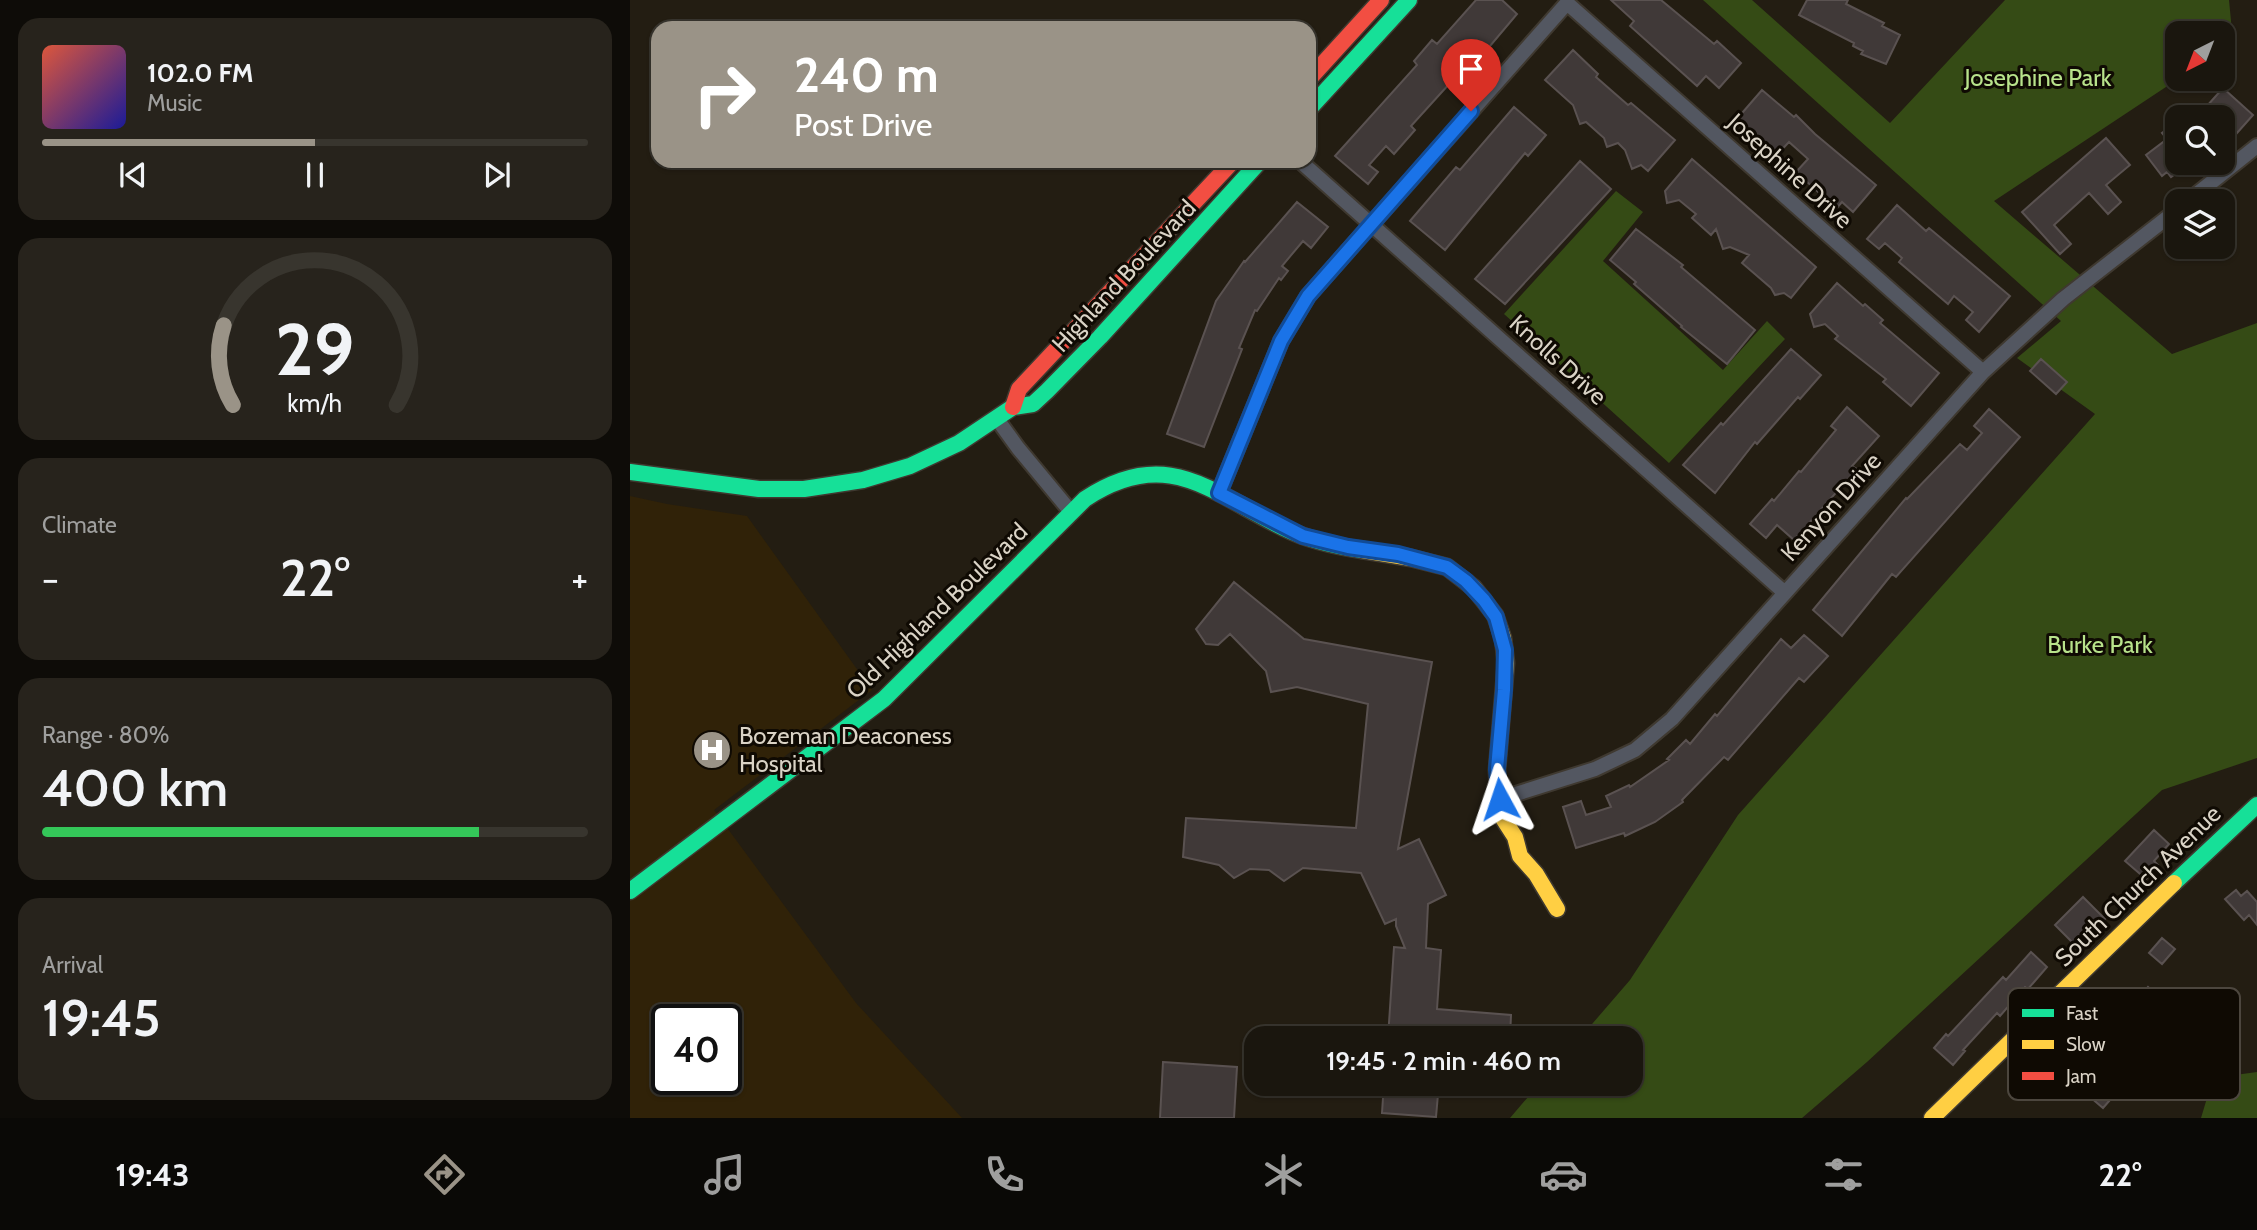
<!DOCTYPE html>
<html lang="en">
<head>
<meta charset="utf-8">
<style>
  :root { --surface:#1a160e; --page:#27231c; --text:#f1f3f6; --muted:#9f9f9e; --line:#38352e; --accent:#9a9387 }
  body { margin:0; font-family:Cabin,sans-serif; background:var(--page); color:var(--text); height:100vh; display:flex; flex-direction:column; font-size:26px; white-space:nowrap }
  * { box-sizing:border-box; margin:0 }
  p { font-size:23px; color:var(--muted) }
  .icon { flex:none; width:38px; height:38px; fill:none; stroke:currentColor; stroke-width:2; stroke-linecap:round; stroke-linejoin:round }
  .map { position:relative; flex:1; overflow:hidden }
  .details { display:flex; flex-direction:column; gap:18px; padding:18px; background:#0e0c08; width:630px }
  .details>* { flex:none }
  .hud { position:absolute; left:21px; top:21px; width:665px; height:147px; border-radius:21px; box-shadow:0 2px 5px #0004,0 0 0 2px var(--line); background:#9a9387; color:#fff; overflow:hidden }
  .needle { width:46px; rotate:222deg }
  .tools { position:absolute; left:1535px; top:21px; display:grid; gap:14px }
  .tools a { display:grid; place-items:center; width:70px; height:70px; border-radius:14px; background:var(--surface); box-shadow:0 2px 5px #0004,0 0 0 2px var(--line); font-size:35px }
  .speed { position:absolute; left:21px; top:1004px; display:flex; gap:14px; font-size:35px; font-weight:700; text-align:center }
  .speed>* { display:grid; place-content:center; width:91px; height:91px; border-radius:50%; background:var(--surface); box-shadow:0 2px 5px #0004,0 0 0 2px var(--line); line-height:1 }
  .speed .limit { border:4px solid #111; border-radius:10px; background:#fff; color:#111 }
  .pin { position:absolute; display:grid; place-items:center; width:60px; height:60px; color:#fff; margin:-72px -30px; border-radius:50% 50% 50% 0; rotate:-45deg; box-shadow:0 0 7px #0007 }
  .pin .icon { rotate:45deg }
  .me { position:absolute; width:77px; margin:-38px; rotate:355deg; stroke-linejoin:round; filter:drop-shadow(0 0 5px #0008) }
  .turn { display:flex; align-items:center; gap:24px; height:147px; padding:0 28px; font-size:32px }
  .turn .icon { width:91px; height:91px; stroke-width:2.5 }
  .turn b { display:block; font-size:49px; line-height:60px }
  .big { font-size:52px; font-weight:600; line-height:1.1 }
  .details .widget { flex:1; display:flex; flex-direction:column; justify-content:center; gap:10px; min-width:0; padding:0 24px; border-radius:21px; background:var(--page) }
  .details .dial { align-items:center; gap:0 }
  .dial svg { height:182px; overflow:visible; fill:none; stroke:var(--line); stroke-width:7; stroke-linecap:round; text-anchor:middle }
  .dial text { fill:var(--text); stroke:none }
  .song { display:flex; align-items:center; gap:21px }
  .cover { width:84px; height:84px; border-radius:10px; background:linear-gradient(135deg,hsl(10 70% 55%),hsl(240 70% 35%)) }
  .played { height:7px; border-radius:4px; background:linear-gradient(90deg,var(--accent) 50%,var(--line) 50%) }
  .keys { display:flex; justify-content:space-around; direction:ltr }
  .heat { display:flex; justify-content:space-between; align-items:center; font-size:38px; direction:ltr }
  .charge { height:10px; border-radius:5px; background:linear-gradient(90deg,#34c759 80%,var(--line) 0) }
  .trip { position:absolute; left:614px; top:1026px; width:399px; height:70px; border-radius:21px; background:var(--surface); box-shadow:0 2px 5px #0004,0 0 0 2px var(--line); font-weight:600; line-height:70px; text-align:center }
  .tab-bar { display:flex; height:112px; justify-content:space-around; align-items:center; background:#0a0906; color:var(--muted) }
  .tab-bar .icon { width:49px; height:49px }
  .tab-bar .active { color:var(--accent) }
  .tab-bar b { font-size:32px; color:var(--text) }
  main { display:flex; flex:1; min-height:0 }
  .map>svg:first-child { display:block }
  .built { fill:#302208; fill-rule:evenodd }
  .green { fill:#354b15 }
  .building { fill:#403938; stroke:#5a5251; stroke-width:2 }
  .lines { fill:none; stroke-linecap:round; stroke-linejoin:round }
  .street-casing { stroke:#3f3930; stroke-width:18 }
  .fast-casing { stroke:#3f3930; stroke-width:19 }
  .slow-casing { stroke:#3f3930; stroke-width:19 }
  .jam-casing { stroke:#3f3930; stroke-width:19 }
  .street { stroke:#535761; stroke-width:14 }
  .fast { stroke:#16e098; stroke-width:16 }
  .slow { stroke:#ffcf43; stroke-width:16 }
  .jam { stroke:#f24e42; stroke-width:16 }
  .route-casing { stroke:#114b97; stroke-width:18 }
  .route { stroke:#1a73e8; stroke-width:12 }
  .labels { text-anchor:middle; stroke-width:6; stroke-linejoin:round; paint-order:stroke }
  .park-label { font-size:24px; fill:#b8e38b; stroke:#0f0a03 }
  .street-label { font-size:24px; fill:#dad3c6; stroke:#0f0a03 }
  .poi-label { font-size:24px; fill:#dad3c6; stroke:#0f0a03; text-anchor:start }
  .key { fill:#0f0a03; stroke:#4c463e; stroke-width:2 }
  .key-label { font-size:19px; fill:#dad3c6 }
</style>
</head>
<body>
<main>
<section class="details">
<div class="widget">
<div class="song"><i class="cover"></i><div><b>102.0 FM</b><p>Music</p></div></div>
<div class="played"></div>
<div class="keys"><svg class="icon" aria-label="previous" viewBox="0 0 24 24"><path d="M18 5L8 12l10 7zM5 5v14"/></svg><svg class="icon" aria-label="pause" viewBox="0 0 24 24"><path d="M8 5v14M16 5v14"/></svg><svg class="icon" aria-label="next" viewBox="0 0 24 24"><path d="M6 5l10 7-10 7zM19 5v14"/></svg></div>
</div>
<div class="widget dial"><svg viewBox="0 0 100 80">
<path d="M14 69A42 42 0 1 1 86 69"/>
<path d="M14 69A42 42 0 0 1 10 34" stroke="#9a9387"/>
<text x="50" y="56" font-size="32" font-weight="700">29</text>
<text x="50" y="72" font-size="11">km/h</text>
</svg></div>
<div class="widget"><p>Climate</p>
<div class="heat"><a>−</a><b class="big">22°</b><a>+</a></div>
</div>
<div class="widget"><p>Range · 80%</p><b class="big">400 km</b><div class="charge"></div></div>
<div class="widget"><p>Arrival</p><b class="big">19:45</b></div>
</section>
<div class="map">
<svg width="1627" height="1118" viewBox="0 0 1627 1118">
  <rect width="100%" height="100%" fill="#231d12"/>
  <path class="built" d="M 0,496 L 37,504 L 117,516 L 242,690 L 84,810 L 226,1003 L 332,1118 L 0,1118 ZM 37,1020 L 96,1020 L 96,1080 L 37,1080 Z"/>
  <path class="green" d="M 1073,0 L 1122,0 L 1260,123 L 1375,0 L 1599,0 L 1603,42 L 1593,49 L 1592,33 L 1547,33 L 1548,79 L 1364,201 L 1542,354 L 1627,323 L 1627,758 L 1532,790 L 1237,1062 L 1172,1118 L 880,1118 L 910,1083 L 1001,1083 L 1001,1038 L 950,1038 L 1000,980 L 1108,815 L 1465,414 L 1387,358 L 1431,321 Z
    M 986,191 L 1013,212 L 973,261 L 1093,370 L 1137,321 L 1155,339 L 1039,463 L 874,314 Z
    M 1627,1072 L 1627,1118 L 1571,1118 L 1583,1078 Z"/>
  <path class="building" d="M 846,0 L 872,0 L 887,14 L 844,65 L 840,61 L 781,126 L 785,130 L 764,154 L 756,146 L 739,165 L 748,172 L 738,184 L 705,156 L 787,65 L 784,61 L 802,40 L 807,44 Z
    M 981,0 L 1031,0 L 1084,44 L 1087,41 L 1111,63 L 1089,88 L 1076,76 L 1067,86 L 1000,26 L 1004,21 Z
    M 1177,0 L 1218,0 L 1216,4 L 1254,23 L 1252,26 L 1270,35 L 1256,64 L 1231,54 L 1233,51 L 1223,46 L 1224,43 L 1169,15 Z
    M 943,50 L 968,74 L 966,77 L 998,105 L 1001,103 L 1045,140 L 1018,171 L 1011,165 L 1002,169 L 995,150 L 988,143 L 977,147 L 974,138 L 956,122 L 950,124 L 943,105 L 915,80 Z
    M 1593,88 L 1623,115 L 1607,133 L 1592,120 L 1592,117 L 1590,117 L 1577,106 Z
    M 1132,90 L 1164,117 L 1166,115 L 1185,134 L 1246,185 L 1223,212 L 1212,202 L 1205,210 L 1194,201 L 1196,199 L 1166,172 L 1178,159 L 1159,142 L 1145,157 L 1136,147 L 1137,146 L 1106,120 Z
    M 884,107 L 916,135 L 898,156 L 895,153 L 815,250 L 780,221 L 826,167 L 830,170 Z
    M 1547,122 L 1547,163 L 1560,163 L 1541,177 L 1537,172 L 1532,176 L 1516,155 L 1537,139 L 1532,133 Z
    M 1476,138 L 1500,165 L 1476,185 L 1491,202 L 1478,214 L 1459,193 L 1424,225 L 1441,244 L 1430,254 L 1392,212 Z
    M 1062,159 L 1186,267 L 1161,298 L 1154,293 L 1145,295 L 1141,288 L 1112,263 L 1119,255 L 1100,247 L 1093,249 L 1086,229 L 1081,235 L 1062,218 L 1066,214 L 1049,200 L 1037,203 L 1035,191 Z
    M 950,161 L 981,189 L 875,304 L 845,279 Z
    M 667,202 L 698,227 L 681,248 L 673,241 L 652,266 L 658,271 L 651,280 L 649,278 L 627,311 L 625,310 L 609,348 L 612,349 L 574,447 L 537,434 L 586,301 L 614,261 L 615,262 Z
    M 1267,205 L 1296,231 L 1299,228 L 1380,296 L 1349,332 L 1336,320 L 1343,312 L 1324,296 L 1318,304 L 1269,262 L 1272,258 L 1255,243 L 1249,249 L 1237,239 Z
    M 1006,229 L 1053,265 L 1051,267 L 1125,330 L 1097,364 L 1051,327 L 1052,326 L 1004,284 L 1006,282 L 980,260 Z
    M 1207,283 L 1233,306 L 1235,304 L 1253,320 L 1250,323 L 1309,373 L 1281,406 L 1253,382 L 1256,379 L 1205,339 L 1208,336 L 1195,324 L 1184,327 L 1180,314 Z
    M 1161,349 L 1191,375 L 1170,399 L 1168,397 L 1127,444 L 1125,442 L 1085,493 L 1053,465 L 1091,423 L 1093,425 Z
    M 1411,359 L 1437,382 L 1426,394 L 1400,371 Z
    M 1217,407 L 1249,436 L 1222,466 L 1227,469 L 1164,540 L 1147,525 L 1136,538 L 1120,524 L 1142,499 L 1144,501 L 1169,471 L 1171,472 L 1206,430 L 1201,426 Z
    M 1359,409 L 1390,437 L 1266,577 L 1262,574 L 1212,636 L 1183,610 L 1276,498 L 1277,499 L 1330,444 L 1337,450 L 1352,433 L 1344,426 Z
    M 604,582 L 674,639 L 802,662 L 768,849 L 789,839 L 816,895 L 798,904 L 796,948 L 811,950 L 807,1009 L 881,1015 L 880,1038 L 758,1038 L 764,947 L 775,948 L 766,926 L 766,919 L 755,924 L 731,873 L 673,868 L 654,881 L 639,870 L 620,869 L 604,878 L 589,865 L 553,857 L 556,818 L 726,828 L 738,704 L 667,687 L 641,692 L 636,671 L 600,634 L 588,645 L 576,644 L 566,629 Z
    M 1174,635 L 1198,656 L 1174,682 L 1169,678 L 1098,760 L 1094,757 L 1052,800 L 1053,802 L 1025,822 L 995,836 L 994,833 L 946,848 L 933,807 L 951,801 L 956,815 L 981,807 L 976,796 L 999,785 L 1000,787 L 1039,760 L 1037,759 L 1056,740 L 1060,744 L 1085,714 L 1087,716 L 1151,639 L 1161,648 Z
    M 1524,830 L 1539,844 L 1524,861 L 1528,865 L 1516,879 L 1495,861 Z
    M 1606,890 L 1611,896 L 1617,891 L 1627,902 L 1627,925 L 1619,915 L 1614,920 L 1595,899 Z
    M 1453,897 L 1475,919 L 1447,947 L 1425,925 Z
    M 1532,938 L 1545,949 L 1532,964 L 1519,953 Z
    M 1401,952 L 1417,967 L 1398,989 L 1395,987 L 1370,1016 L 1367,1013 L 1333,1050 L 1335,1051 L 1323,1065 L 1304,1048 L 1316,1034 L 1318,1036 L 1373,977 L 1376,980 Z
    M 1518,987 L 1536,1003 L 1521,1020 L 1503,1004 Z
    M 1480,1060 L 1500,1077 L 1473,1108 L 1453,1091 Z
    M 533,1062 L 607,1067 L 604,1118 L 530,1118 Z
    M 754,1083 L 809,1083 L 806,1117 L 752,1113 Z"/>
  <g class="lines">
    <defs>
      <path id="street" d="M 670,161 L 1155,593
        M 1558,201 L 1627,146
        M 367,419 L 388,448 L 441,512
        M 589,493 L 651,341 L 678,296 L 937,3 L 1353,372
        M 870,799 L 965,769 L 1005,750 L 1042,719 L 1353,372 L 1433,299 L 1547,210"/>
      <path id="fast" d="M 679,109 L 779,0
        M 0,472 L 129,489 L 174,489 L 233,480 L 280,466 L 329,443 L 383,407 L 403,404 L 417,391 L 470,337 L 630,161
        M 1544,883 L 1627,805
        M 0,891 L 254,699 L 455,499 C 537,445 580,492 654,528 C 678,540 705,546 732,550"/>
      <path id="slow" d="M 732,550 L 781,558 L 817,567 L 844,588 L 865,615 L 873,638 L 876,663 L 867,770 L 868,796 L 874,820 L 885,837 L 890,856 L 906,874 L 927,909
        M 1302,1118 L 1544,883"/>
      <path id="jam" d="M 679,79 L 751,0
        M 383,407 L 389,389 L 603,161"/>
    </defs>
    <use href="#street" class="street-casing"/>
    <use href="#fast" class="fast-casing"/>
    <use href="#slow" class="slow-casing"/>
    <use href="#jam" class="jam-casing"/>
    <use href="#street" class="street"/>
    <use href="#fast" class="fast"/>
    <use href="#slow" class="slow"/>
    <use href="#jam" class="jam"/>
  </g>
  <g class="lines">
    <defs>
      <path id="route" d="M 841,111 L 678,296 L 651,341 L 589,493 L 673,536 L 718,547 L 768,554 L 817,567 L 836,581 L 854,600 L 866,617 L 875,650 L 874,690 L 867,769 L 870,799"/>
    </defs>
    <use href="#route" class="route-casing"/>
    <use href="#route" class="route"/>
  </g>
  <defs>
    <symbol id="hospital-disc" viewBox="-11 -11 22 22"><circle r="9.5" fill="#9a9387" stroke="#0f0a03"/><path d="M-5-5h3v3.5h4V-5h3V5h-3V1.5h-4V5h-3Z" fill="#fff"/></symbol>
  </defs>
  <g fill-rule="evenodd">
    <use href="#hospital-disc" x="60" y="728" width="44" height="44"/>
  </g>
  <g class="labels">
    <g class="park-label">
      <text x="1408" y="86">Josephine Park</text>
      <text x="1470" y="653">Burke Park</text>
    </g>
    <g class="street-label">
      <text transform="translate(1160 171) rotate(42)" y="8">Josephine Drive</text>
      <text transform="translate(494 276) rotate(-47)" y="8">Highland Boulevard</text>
      <text transform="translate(928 360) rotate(42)" y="8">Knolls Drive</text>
      <text transform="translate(1201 507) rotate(-48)" y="8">Kenyon Drive</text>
      <text transform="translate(307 611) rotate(-44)" y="8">Old Highland Boulevard</text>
      <text transform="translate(1508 886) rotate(-44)" y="8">South Church Avenue</text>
    </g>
    <g class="poi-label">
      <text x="109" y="744">Bozeman Deaconess<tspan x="109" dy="28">Hospital</tspan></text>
    </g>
  </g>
  <rect x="1378" y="988" width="232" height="112" rx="10" class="key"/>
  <rect x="1392" y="1009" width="32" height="8" fill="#16e098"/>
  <rect x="1392" y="1040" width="32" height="9" fill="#ffcf43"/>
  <rect x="1392" y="1072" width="32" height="8" fill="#f24e42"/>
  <g class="key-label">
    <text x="1436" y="1020">Fast</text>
    <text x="1436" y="1051">Slow</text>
    <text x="1436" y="1083">Jam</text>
  </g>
</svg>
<div class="tools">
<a><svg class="needle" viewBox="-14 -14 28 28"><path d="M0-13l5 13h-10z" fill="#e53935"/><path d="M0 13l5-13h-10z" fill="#9f9f9e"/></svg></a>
<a><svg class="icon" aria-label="search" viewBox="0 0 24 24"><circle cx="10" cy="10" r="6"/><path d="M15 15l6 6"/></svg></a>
<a><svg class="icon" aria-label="layers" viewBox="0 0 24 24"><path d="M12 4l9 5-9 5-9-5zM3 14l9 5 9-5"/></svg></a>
</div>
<div class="speed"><div class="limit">40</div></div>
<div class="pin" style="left:841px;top:111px;background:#d93025"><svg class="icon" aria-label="arrive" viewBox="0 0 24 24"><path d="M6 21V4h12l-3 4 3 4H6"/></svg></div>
<svg class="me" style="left:870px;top:799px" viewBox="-20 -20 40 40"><path d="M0-17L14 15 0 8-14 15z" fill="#1a73e8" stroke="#fff" stroke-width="4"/></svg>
<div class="trip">19:45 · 2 min · 460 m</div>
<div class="hud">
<div class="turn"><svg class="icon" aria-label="right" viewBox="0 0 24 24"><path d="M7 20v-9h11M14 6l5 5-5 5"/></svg><div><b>240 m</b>Post Drive</div></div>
</div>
</div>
</main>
<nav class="tab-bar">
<b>19:43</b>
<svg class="icon active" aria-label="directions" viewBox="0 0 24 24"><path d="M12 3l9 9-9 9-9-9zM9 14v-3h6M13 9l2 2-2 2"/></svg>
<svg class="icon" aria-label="music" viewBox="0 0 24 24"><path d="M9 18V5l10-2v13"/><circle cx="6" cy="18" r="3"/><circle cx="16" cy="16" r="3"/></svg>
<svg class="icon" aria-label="phone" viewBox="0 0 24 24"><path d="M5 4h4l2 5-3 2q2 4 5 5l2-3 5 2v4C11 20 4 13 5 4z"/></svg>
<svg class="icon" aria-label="climate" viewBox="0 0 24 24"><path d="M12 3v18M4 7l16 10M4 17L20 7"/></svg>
<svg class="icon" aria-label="car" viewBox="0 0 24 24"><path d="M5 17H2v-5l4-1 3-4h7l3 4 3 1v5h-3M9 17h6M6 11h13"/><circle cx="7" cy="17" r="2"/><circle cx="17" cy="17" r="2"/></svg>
<svg class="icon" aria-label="filters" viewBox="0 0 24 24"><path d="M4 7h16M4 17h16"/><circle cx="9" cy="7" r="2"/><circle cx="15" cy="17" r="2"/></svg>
<b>22°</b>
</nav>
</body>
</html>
